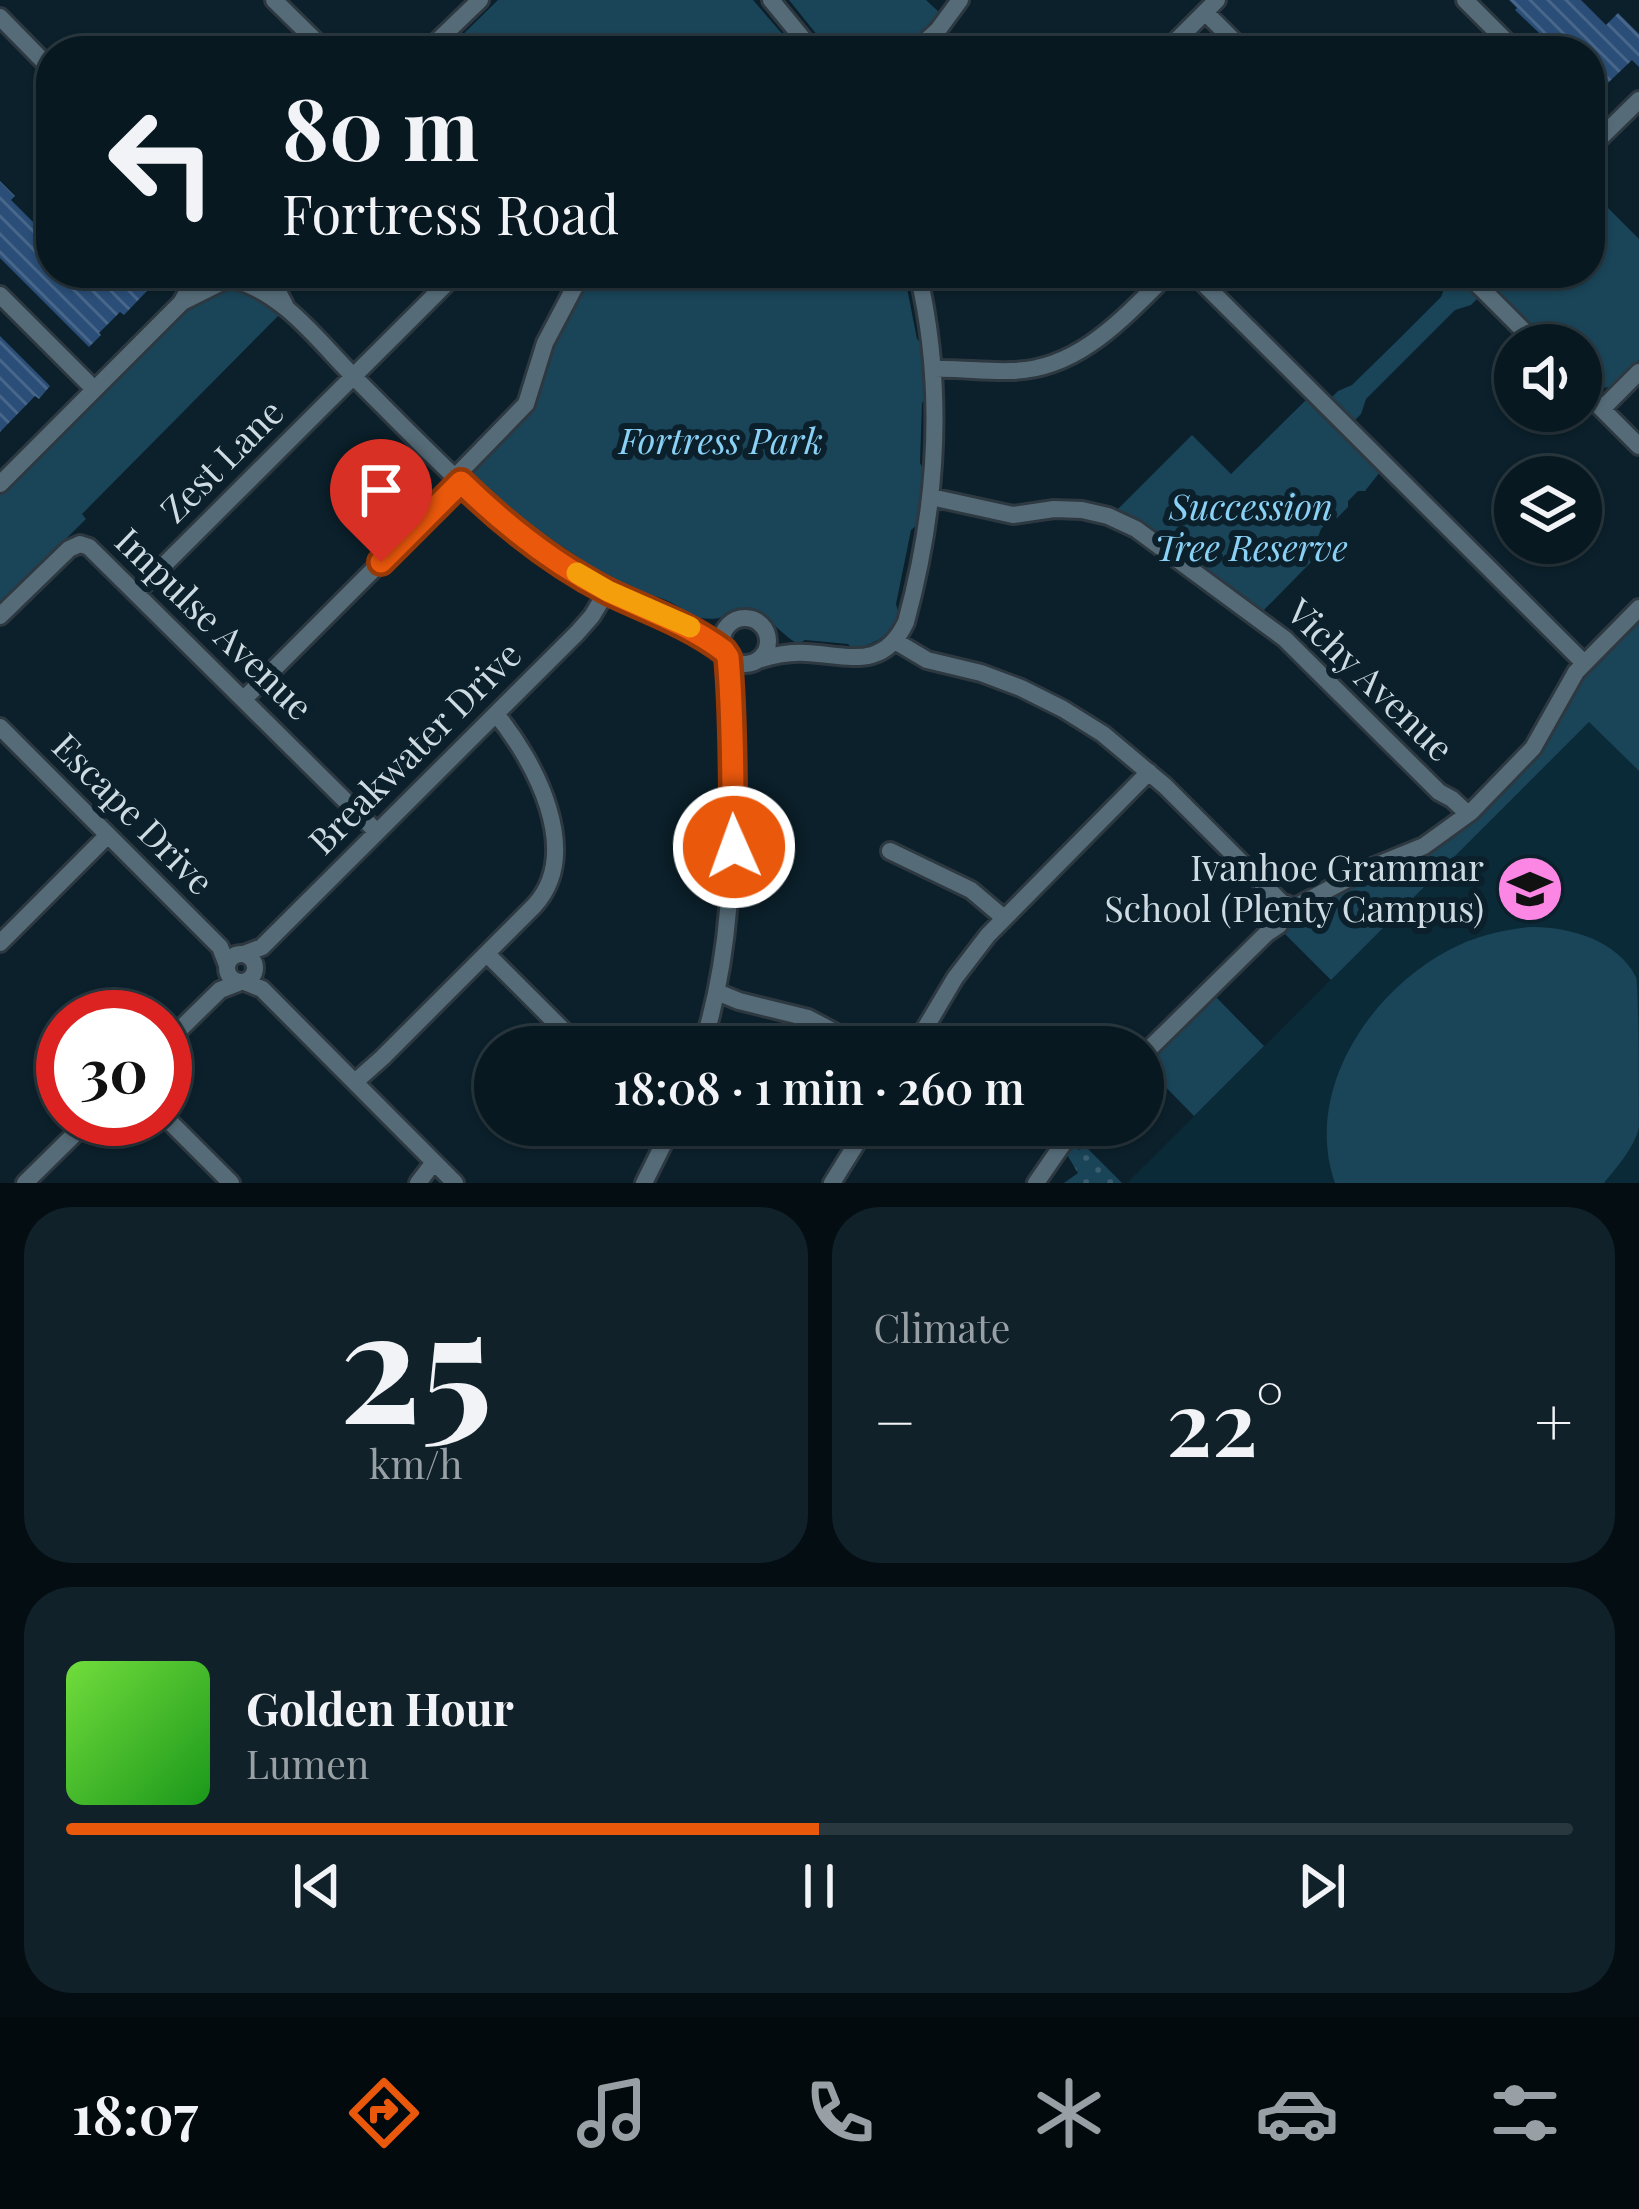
<!DOCTYPE html>
<html lang="en">
<head>
<meta charset="utf-8">
<style>
  :root { --surface:#081820; --page:#112129; --text:#f1f3f6; --muted:#98a0a5; --line:#29373e; --accent:#ea580c }
  body { margin:0; font-family:"Playfair Display",serif; background:var(--page); color:var(--text); height:100vh; display:flex; flex-direction:column; font-size:45px; white-space:nowrap }
  * { box-sizing:border-box; margin:0 }
  p { font-size:39px; color:var(--muted) }
  .icon { flex:none; width:66px; height:66px; fill:none; stroke:currentColor; stroke-width:2; stroke-linecap:round; stroke-linejoin:round }
  .map { position:relative; height:1183px; overflow:hidden }
  .details { display:flex; flex-direction:column; gap:24px; padding:24px; background:#040d12; flex:1 }
  .details>* { flex:none }
  .guide { position:absolute; left:36px; top:36px; width:1569px; height:252px; border-radius:48px; box-shadow:0 3px 9px #0004,0 0 0 3px var(--line); background:#081820; color:var(--text); overflow:hidden }
  .fabs { position:absolute; left:1494px; top:324px; display:grid; gap:24px }
  .fabs a { display:grid; place-items:center; width:108px; height:108px; border-radius:50%; background:var(--surface); box-shadow:0 3px 9px #0004,0 0 0 3px var(--line); font-size:60px }
  .speed { position:absolute; left:36px; top:990px; display:flex; gap:24px; font-size:60px; font-weight:700; text-align:center }
  .speed>* { display:grid; place-content:center; width:156px; height:156px; border-radius:50%; background:var(--surface); box-shadow:0 3px 9px #0004,0 0 0 3px var(--line); line-height:1 }
  .speed .limit { border:18px solid #d22; background:#fff; color:#111 }
  .pin { position:absolute; display:grid; place-items:center; width:102px; height:102px; color:#fff; margin:-123px -51px; border-radius:50% 50% 50% 0; rotate:-45deg; box-shadow:0 0 12px #0007 }
  .pin .icon { rotate:45deg }
  .me { position:absolute; width:132px; margin:-66px; rotate:358deg; stroke-linejoin:round; filter:drop-shadow(0 0 9px #0008) }
  .turn { display:flex; align-items:center; gap:42px; height:252px; padding:0 48px; font-size:54px }
  .turn .icon { width:156px; height:156px; stroke-width:2.5 }
  .turn b { display:block; font-size:84px; line-height:102px }
  .big { font-size:90px; font-weight:600; line-height:1.1 }
  .details .tile { flex:1; display:flex; flex-direction:column; justify-content:center; gap:18px; min-width:0; padding:0 42px; border-radius:48px; background:var(--page) }
  .details .dial { align-items:center; gap:0 }
  .dial b { font-size:156px; line-height:1 }
  .song { display:flex; align-items:center; gap:36px }
  .cover { width:144px; height:144px; border-radius:18px; background:linear-gradient(135deg,hsl(100 70% 55%),hsl(120 70% 35%)) }
  .played { height:12px; border-radius:6px; background:linear-gradient(90deg,var(--accent) 50%,var(--line) 50%) }
  .keys { display:flex; justify-content:space-around; direction:ltr }
  .heat { display:flex; justify-content:space-between; align-items:center; font-size:66px; direction:ltr }
  .details .tiles { flex:1; display:grid; gap:24px; grid-template-columns:1fr 1fr }
  .tile:last-child { grid-column:span 2 }
  .trip { position:absolute; left:474px; top:1026px; width:690px; height:120px; border-radius:60px; background:var(--surface); box-shadow:0 3px 9px #0004,0 0 0 3px var(--line); font-weight:600; line-height:120px; text-align:center }
  .menu { display:flex; height:192px; justify-content:space-around; align-items:center; background:#030a0d; color:var(--muted) }
  .menu .icon { width:84px; height:84px }
  .menu .active { color:var(--accent) }
  .menu b { font-size:54px; color:var(--text) }
  .map>svg:first-child { display:block }
  .built { fill:#0b2a37 }
  .grass { fill:url(#grass-dots) }
  .park { fill:#1a4458 }
  .building { fill:url(#building-back-hatch) }
  .lines { fill:none; stroke-linecap:round; stroke-linejoin:round }
  .minor-casing { stroke:#2d3841; stroke-width:22 }
  .minor { stroke:#556c78; stroke-width:16 }
  .route-casing { stroke:#983908; stroke-width:30 }
  .route { stroke:#ea580c; stroke-width:21 }
  .slow { stroke:#f59e0b; stroke-width:21 }
  .labels { text-anchor:middle; stroke-width:12; stroke-linejoin:round; paint-order:stroke }
  .park-label { font-size:36px; font-style:italic; fill:#8ad1f6; stroke:#0b202b }
  .street-label { font-size:36px; fill:#cedbe2; stroke:#0b202b }
  .poi-label { font-size:36px; fill:#cedbe2; stroke:#0b202b; text-anchor:end }
</style>
</head>
<body>
<div class="map">
<svg width="1639" height="1183" viewBox="0 0 1639 1183">
  <defs>
    <pattern id="grass-dots" width="8" height="8" patternUnits="userSpaceOnUse" patternTransform="scale(3)"><rect width="8" height="8" fill="#1a4458"/><path d="M2 2h.1M6 6h.1" fill="none" stroke="#3a5e70" stroke-width="1.8" stroke-linecap="round"/></pattern>
    <pattern id="building-back-hatch" width="6" height="6" patternUnits="userSpaceOnUse" patternTransform="scale(3)"><rect width="6" height="6" fill="#2a4e77"/><path d="M-1 5l2 2M0 0l6 6M5-1l2 2" fill="none" stroke="#48678a"/></pattern>
  </defs>
  <rect width="100%" height="100%" fill="#0b202b"/>
  <path class="built" d="M 1589,722 L 1639,771 L 1639,1183 L 1127,1183 Z"/>
  <path class="grass" d="M 1084,1145 L 1122,1183 L 1064,1183 L 1078,1173 L 1066,1153 L 1071,1146 L 1080,1150 Z"/>
  <path class="park" d="M 498,0 L 753,0 L 797,51 L 446,51 Z
    M 789,0 L 926,0 L 940,13 C 902,61 886,51 830,51 Z
    M 1590,190 L 1639,239 L 1639,360 C 1619,380 1608,402 1581,376 L 1581,345 L 1550,345 L 1493,288 L 1487,274 L 1590,273 Z
    M 590,273 L 904,273 L 917,339 L 922,344 L 926,398 L 922,403 L 920,463 L 924,470 L 917,525 L 911,530 L 896,604 L 899,615 C 890,636 875,644 853,649 L 848,644 L 805,640 L 798,644 C 782,635 772,620 758,613 C 743,606 733,614 719,618 C 709,620 699,618 689,616 C 680,604 652,592 637,595 L 587,569 L 585,562 L 530,525 L 494,496 L 486,494 L 470,478 L 474,467 L 521,421 L 550,350 L 574,299 Z
    M 1455,274 L 1478,298 L 1471,305 L 1455,310 L 1366,399 L 1361,414 L 1354,421 L 1331,398 L 1338,391 L 1352,385 L 1397,341 L 1441,297 L 1447,282 Z
    M 233,288 L 262,298 L 280,314 L 82,514 L 86,519 L 0,604 L 0,495 L 175,320 L 198,303 Z
    M 1307,399 L 1380,472 L 1365,491 L 1358,491 L 1348,501 L 1348,507 L 1337,518 L 1331,518 L 1321,529 L 1318,537 L 1308,541 L 1308,548 L 1320,553 L 1263,611 L 1148,527 L 1117,510 L 1192,435 L 1231,474 Z
    M 1639,620 L 1639,771 L 1589,722 L 1331,980 L 1281,930 L 1290,920 L 1362,881 L 1428,853 L 1469,826 L 1530,765 L 1546,743 L 1571,694 L 1584,676 Z
    M 1530,927 C 1567,926 1618,940 1636,977 C 1639,984 1639,1114 1639,1127 C 1635,1147 1616,1168 1604,1183 L 1335,1183 C 1303,1092 1369,992 1449,950 C 1475,936 1501,930 1530,927 Z
    M 1215,996 L 1264,1046 L 1194,1116 L 1145,1066 Z"/>
  <path class="building" d="M 1509,0 L 1581,0 L 1606,25 L 1618,13 L 1639,34 L 1639,67 L 1632,60 L 1590,100 L 1590,51 L 1558,51 L 1515,10 L 1517,8 Z
    M 0,181 L 15,196 L 11,200 L 36,225 L 39,222 L 51,234 L 51,273 L 164,273 L 124,315 L 120,312 L 99,333 L 101,335 L 89,347 L 0,258 Z
    M 0,336 L 50,386 L 39,399 L 35,396 L 0,432 Z"/>
  <g class="lines">
    <defs>
      <path id="minor" d="M 274,0 L 326,51
        M 771,0 L 813,51
        M 1465,0 L 1516,51
        M 1205,12 L 1244,51
        M 0,17 L 51,69
        M 427,51 L 480,0
        M 915,51 L 938,30 L 960,0
        M 1166,51 L 1217,0
        M 1590,148 L 1639,100
        M 268,273 L 285,305
        M 1193,273 L 1584,663
        M 1466,273 L 1538,345
        M 235,280 C 285,294 320,343 355,378 C 399,422 442,467 488,508 C 524,541 566,569 609,592 C 649,611 689,624 724,651
        M 0,295 L 94,389
        M 182,302 L 226,280
        M 934,369 C 960,368 985,372 1011,371 C 1079,370 1124,317 1169,273
        M 1581,388 L 1639,446
        M 1602,409 L 1639,372
        M 455,477 L 526,404 L 545,343 L 582,273
        M 0,484 L 181,303 L 198,273
        M 931,497 L 1013,515 L 1054,509 L 1082,510 L 1108,516 L 1136,529 L 1285,639 L 1439,792 L 1452,799 L 1468,814
        M 137,592 L 457,273
        M 0,616 L 69,549 L 80,544 L 89,547 L 377,832
        M722 641a23 23 0 1 1 46 0a23 23 0 1 1-46 0Z
        M 895,641 L 927,660 L 981,673 L 1021,688 L 1063,709 L 1103,734 L 1165,786 L 1281,902 L 1295,907 L 1365,870 L 1424,846 L 1471,812 L 1533,748 L 1576,672 L 1639,608
        M 758,660 C 774,655 789,652 806,653 C 848,655 883,671 906,622 C 937,508 945,389 918,273
        M 244,699 L 461,482
        M 0,727 L 220,947 L 227,965
        M 890,851 L 971,890 L 1004,918
        M 0,943 L 108,835
        M227 968a14 14 0 1 1 28 0a14 14 0 1 1-28 0Z
        M 244,954 L 262,947 L 577,633 L 592,616 L 607,591
        M 487,954 L 563,1030
        M 245,982 L 262,989 L 455,1183
        M 717,992 L 739,1001 L 808,1018 L 863,1047
        M 165,1044 L 220,990 L 238,983
        M 702,1047 C 731,955 733,864 731,769 C 731,747 733,725 733,703 C 734,688 730,672 728,657
        M 914,1047 L 955,978 L 988,935 L 1149,772
        M 1143,1055 L 1267,933 L 1279,925 L 1290,906
        M 355,1082 L 382,1058 L 534,906 C 584,852 534,760 496,714
        M 165,1117 L 231,1183
        M 25,1183 L 90,1119
        M 418,1183 L 434,1162
        M 644,1183 L 673,1125
        M 832,1183 L 868,1125
        M 1036,1183 L 1076,1125"/>
    </defs>
    <use href="#minor" class="minor-casing"/>
    <use href="#minor" class="minor"/>
  </g>
  <g class="lines">
    <defs>
      <path id="route" d="M 381,562 L 461,482 C 505,525 554,564 609,592 C 649,611 688,624 724,651 L 728,657 C 734,720 732,783 734,847"/>
    </defs>
    <use href="#route" class="route-casing"/>
    <use href="#route" class="route"/>
    <path class="slow" d="M 577,573 L 608,591 L 690,627"/>
  </g>
  <defs>
    <symbol id="school-disc" viewBox="-11 -11 22 22"><circle r="9.5" fill="#fc86e3" stroke="#0b202b"/><path d="M0-5L7-2L0 1L-7-2ZM-4 1L0 2.5L4 1V4Q0 6-4 4Z" fill="#111"/></symbol>
  </defs>
  <g fill-rule="evenodd">
    <use href="#school-disc" x="1492" y="851" width="76" height="76"/>
  </g>
  <g class="labels">
    <g class="park-label">
      <text x="721" y="454">Fortress Park</text>
      <text x="1251" y="520">Succession<tspan x="1251" dy="41">Tree Reserve</tspan></text>
    </g>
    <g class="street-label">
      <text transform="translate(222 461) rotate(-45)" y="13">Zest Lane</text>
      <text transform="translate(214 624) rotate(44)" y="13">Impulse Avenue</text>
      <text transform="translate(1370 680) rotate(44)" y="13">Vichy Avenue</text>
      <text transform="translate(415 748) rotate(-45)" y="13">Breakwater Drive</text>
      <text transform="translate(133 814) rotate(45)" y="13">Escape Drive</text>
    </g>
    <g class="poi-label">
      <text x="1484" y="881">Ivanhoe Grammar<tspan x="1484" dy="41">School (Plenty Campus)</tspan></text>
    </g>
  </g>
</svg>
<div class="fabs">
<a><svg class="icon" aria-label="sound" viewBox="0 0 24 24"><path d="M4 9h4l5-4v14l-5-4H4zM17 9q2 3 0 6"/></svg></a>
<a><svg class="icon" aria-label="layers" viewBox="0 0 24 24"><path d="M12 4l9 5-9 5-9-5zM3 14l9 5 9-5"/></svg></a>
</div>
<div class="speed"><div class="limit">30</div></div>
<div class="pin" style="left:381px;top:562px;background:#d93025"><svg class="icon" aria-label="arrive" viewBox="0 0 24 24"><path d="M6 21V4h12l-3 4 3 4H6"/></svg></div>
<svg class="me" style="left:734px;top:847px" viewBox="-20 -20 40 40"><circle r="17" fill="#ea580c" stroke="#fff" stroke-width="3"/><path d="M0-11L8 9 0 5-8 9z" fill="#fff"/></svg>
<div class="trip">18:08 · 1 min · 260 m</div>
<div class="guide">
<div class="turn"><svg class="icon" aria-label="left" viewBox="0 0 24 24"><path d="M17 20v-9H6M10 6l-5 5 5 5"/></svg><div><b>80 m</b>Fortress Road</div></div>
</div>
</div>
<section class="details">
<div class="tiles">
<div class="tile dial"><b>25</b><p>km/h</p></div>
<div class="tile"><p>Climate</p>
<div class="heat"><a>−</a><b class="big">22°</b><a>+</a></div>
</div>
<div class="tile">
<div class="song"><i class="cover"></i><div><b>Golden Hour</b><p>Lumen</p></div></div>
<div class="played"></div>
<div class="keys"><svg class="icon" aria-label="previous" viewBox="0 0 24 24"><path d="M18 5L8 12l10 7zM5 5v14"/></svg><svg class="icon" aria-label="pause" viewBox="0 0 24 24"><path d="M8 5v14M16 5v14"/></svg><svg class="icon" aria-label="next" viewBox="0 0 24 24"><path d="M6 5l10 7-10 7zM19 5v14"/></svg></div>
</div>
</div>
</section>
<nav class="menu">
<b>18:07</b>
<svg class="icon active" aria-label="directions" viewBox="0 0 24 24"><path d="M12 3l9 9-9 9-9-9zM9 14v-3h6M13 9l2 2-2 2"/></svg>
<svg class="icon" aria-label="music" viewBox="0 0 24 24"><path d="M9 18V5l10-2v13"/><circle cx="6" cy="18" r="3"/><circle cx="16" cy="16" r="3"/></svg>
<svg class="icon" aria-label="phone" viewBox="0 0 24 24"><path d="M5 4h4l2 5-3 2q2 4 5 5l2-3 5 2v4C11 20 4 13 5 4z"/></svg>
<svg class="icon" aria-label="climate" viewBox="0 0 24 24"><path d="M12 3v18M4 7l16 10M4 17L20 7"/></svg>
<svg class="icon" aria-label="car" viewBox="0 0 24 24"><path d="M5 17H2v-5l4-1 3-4h7l3 4 3 1v5h-3M9 17h6M6 11h13"/><circle cx="7" cy="17" r="2"/><circle cx="17" cy="17" r="2"/></svg>
<svg class="icon" aria-label="filters" viewBox="0 0 24 24"><path d="M4 7h16M4 17h16"/><circle cx="9" cy="7" r="2"/><circle cx="15" cy="17" r="2"/></svg>
</nav>
</body>
</html>
